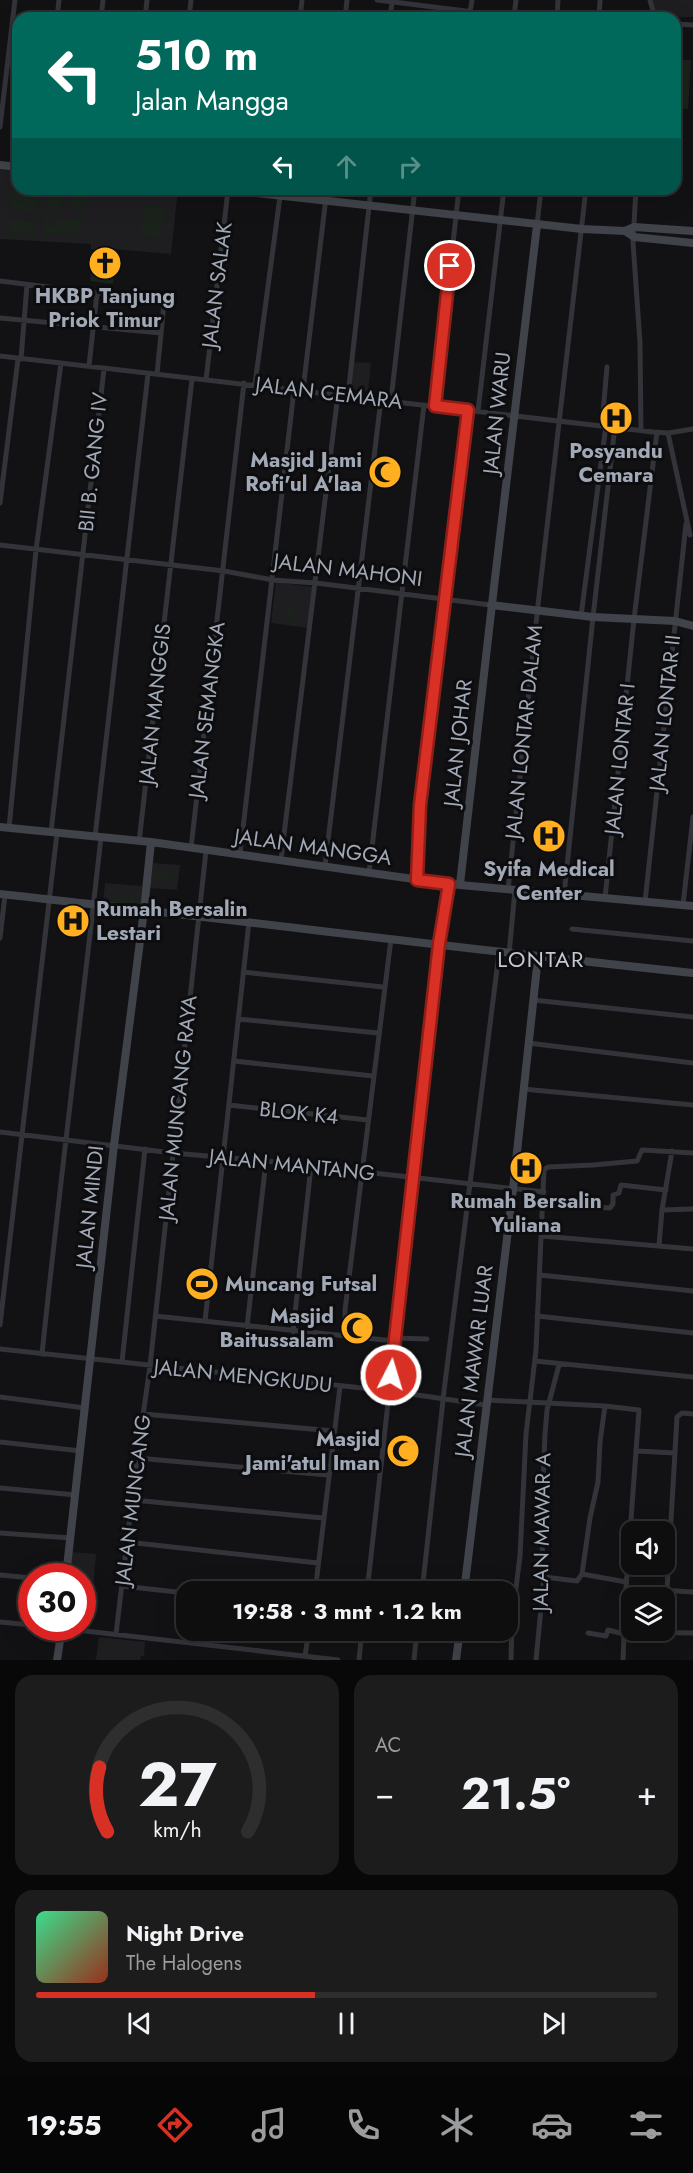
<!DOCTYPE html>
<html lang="id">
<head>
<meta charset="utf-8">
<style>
  :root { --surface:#0e0e0f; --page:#1c1c1d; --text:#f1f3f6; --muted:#9b9c9e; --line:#2e2e2f; --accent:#d93025 }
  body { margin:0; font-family:Jost,sans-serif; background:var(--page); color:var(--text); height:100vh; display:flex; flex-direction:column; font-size:22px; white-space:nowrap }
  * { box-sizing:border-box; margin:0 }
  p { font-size:20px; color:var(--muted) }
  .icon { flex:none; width:33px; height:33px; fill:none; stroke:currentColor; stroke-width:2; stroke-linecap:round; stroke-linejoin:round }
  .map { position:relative; height:1660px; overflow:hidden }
  .side { display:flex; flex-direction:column; gap:15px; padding:15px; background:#080808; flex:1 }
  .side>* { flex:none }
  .hud { position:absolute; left:12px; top:12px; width:669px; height:183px; border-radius:18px; box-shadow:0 6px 24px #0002,0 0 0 2px var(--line); background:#00695c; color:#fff; overflow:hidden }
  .controls { position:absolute; left:621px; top:1521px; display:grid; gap:12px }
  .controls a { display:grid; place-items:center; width:54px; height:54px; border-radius:12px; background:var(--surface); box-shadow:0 6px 24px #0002,0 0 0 2px var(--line); font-size:30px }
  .speed { position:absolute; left:18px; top:1563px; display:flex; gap:12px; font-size:30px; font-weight:700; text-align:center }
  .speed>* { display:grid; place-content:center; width:78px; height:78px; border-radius:50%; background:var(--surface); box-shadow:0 6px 24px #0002,0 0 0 2px var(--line); line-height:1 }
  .speed .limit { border:9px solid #d22; background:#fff; color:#111 }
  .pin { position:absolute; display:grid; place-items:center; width:51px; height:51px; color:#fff; margin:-26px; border:3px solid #fff; border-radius:50%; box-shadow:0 2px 6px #0007 }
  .me { position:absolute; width:66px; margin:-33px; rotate:5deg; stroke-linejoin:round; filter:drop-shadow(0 0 4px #0008) }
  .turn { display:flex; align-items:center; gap:21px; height:126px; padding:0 24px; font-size:27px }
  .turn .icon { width:78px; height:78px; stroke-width:2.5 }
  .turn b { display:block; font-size:42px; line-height:51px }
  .lanes { display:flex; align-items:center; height:57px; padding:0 24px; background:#0003; justify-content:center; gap:30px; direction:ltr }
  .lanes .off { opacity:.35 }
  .big { font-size:45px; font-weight:700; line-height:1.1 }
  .side .tile { flex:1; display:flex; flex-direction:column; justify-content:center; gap:9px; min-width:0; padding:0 21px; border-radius:18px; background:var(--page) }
  .side .dial { align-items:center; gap:0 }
  .dial svg { height:156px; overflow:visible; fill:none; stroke:var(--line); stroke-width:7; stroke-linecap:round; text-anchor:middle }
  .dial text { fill:var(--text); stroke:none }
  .song { display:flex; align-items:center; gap:18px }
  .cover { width:72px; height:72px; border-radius:9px; background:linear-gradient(135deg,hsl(150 70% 55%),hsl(10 70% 35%)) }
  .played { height:6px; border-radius:3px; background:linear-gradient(90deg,var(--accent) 45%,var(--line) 45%) }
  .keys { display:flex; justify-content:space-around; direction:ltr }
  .heat { display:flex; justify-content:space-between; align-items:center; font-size:33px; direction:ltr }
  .side .tiles { flex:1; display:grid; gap:15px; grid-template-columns:1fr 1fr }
  .tile:last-child { grid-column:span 2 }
  .trip { position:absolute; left:176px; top:1581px; width:342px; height:60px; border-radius:18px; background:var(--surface); box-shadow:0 6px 24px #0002,0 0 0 2px var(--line); font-weight:700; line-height:60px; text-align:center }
  .tabs { display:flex; height:96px; justify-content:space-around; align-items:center; background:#060606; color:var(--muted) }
  .tabs .icon { width:42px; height:42px }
  .tabs .on { color:var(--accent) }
  .tabs b { font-size:27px; color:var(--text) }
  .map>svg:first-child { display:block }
  .built { fill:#1e1e21 }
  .green { fill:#1a221b }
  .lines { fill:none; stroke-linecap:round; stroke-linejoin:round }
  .street { stroke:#333439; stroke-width:5 }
  .secondary { stroke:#41434a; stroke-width:8 }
  .route-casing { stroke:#8d1f18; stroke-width:15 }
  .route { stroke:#d93025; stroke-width:10 }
  .labels { text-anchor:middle; stroke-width:6; stroke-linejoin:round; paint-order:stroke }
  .street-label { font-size:21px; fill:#a2a9b6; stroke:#0d0d0f }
  .poi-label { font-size:21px; font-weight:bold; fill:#a2a9b6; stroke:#0d0d0f }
  .neighbourhood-label { font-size:22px; letter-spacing:1.5px; fill:#c4c8d2; stroke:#0d0d0f }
</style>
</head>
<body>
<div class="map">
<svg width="693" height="1660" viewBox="0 0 693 1660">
  <rect width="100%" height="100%" fill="#121214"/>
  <path class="built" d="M 652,0 L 693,0 L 693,17 L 658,18 Z
    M 14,167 L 18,167 L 18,189 L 178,189 L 171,254 L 113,249 L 112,251 L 91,249 L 91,244 L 0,239 L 0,169 L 13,171 Z
    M 352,362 L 371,363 L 368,391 L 351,389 Z
    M 276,582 L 312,587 L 308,628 L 271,623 Z
    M 153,863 L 180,865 L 177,890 L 150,888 Z
    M 105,883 L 142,886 L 141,908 L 103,904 Z
    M 72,1552 L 96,1554 L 92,1603 L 83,1602 L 82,1576 L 70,1576 Z
    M 99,1637 L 145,1642 L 144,1656 L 141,1656 L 140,1660 L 96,1660 Z"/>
  <path class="green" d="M 675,60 L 691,60 L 688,109 L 675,108 Z
    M 48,189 L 66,189 L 65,194 L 61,194 L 60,209 L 49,208 L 49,214 L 46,214 Z
    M 71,190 L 85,191 L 79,236 L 44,233 L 45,217 L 49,217 L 48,227 L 55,227 L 56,218 L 77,220 L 78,211 L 72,210 L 74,195 L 70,194 Z
    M 13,192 L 38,194 L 36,212 L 11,210 Z
    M 143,205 L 164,207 L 161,238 L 140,236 Z
    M 10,220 L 35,222 L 34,234 L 9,231 Z
    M 93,252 L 116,254 L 113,284 L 90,281 Z
    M 286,606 L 295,607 L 294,623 L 285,622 Z
    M 154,873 L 171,874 L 171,882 L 153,881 Z
    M 117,897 L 139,899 L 139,906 L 116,904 Z"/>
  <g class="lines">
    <path class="street" d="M 377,0 L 523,18
      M 650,0 L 655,18
      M 470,12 L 472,0
      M 514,16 L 516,0
      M 57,18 L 59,0
      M 101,18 L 103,0
      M 145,18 L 147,0
      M 189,18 L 191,0
      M 300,18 L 302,0
      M 345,18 L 347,0
      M 390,18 L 392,2
      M 435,18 L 436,7
      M 557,18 L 558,0
      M 599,18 L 600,0
      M 675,24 L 693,25
      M 0,127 L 15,0
      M 636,189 L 633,242 L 640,343 L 641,430
      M 537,225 L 541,189
      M 0,281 L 97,293 L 154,296 L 162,298 L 164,303 L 157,374
      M 0,318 L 161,333
      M 0,356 L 653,432 L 668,433 L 693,429
      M 21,359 L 27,285
      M 89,366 L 97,293
      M 206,380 L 228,190
      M 255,384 L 281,189
      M 303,390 L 327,189
      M 348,395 L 371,189
      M 391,400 L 415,189
      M 435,406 L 459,189
      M 478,411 L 504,189
      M 602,424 L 607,367
      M 668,433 L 690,535
      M 0,503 L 18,359
      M 0,545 L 224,571 L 273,580 L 316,583 L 491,605
      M 581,616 L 606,425
      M 9,828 L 36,550 L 61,363
      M 51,832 L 104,369
      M 95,837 L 148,374
      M 139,842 L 192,379
      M 191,848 L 244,383
      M 240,854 L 294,390
      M 281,859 L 338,394
      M 325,866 L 381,399
      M 369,873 L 424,405
      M 417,880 L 420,805 L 468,410
      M 508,890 L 538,605 L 586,189
      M 564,895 L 593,617 L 615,426
      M 605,898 L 634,619 L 657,432
      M 645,902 L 686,524
      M 683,905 L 693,817
      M 572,929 L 693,941
      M 0,938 L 5,895
      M 509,954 L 515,890
      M 243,972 L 383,987
      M 533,1000 L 693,1017
      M 238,1019 L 378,1033
      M 528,1043 L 693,1063
      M 234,1061 L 373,1076
      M 523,1089 L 693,1105
      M 229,1105 L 368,1120
      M 0,1132 L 173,1153 L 266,1161 L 544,1192
      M 577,1206 L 610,1208 L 613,1204 L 613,1195 L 619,1193 L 621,1185 L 666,1190
      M 662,1210 L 672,1151
      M 542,1236 L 693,1249
      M 659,1245 L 662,1210 L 693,1209
      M 540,1275 L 693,1291
      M 155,1316 L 394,1341
      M 537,1316 L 693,1333
      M 205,1321 L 249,922
      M 0,1325 L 57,833
      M 247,1327 L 266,1161
      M 293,1332 L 311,1166
      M 345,1336 L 345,1310 L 391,939
      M 395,1338 L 427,1339
      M 0,1349 L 390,1391 L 486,1405
      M 42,1354 C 60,1181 82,1010 101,837
      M 535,1361 L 693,1377
      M 122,1362 L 145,1149
      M 0,1397 L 85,1408
      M 487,1400 L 605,1406 L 639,1410 L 626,1588 L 623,1660
      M 143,1414 L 334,1431
      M 0,1442 L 81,1451
      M 637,1451 L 675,1453
      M 137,1458 L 328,1475
      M 0,1488 L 76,1495
      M 133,1500 L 323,1518
      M 0,1533 L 71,1538
      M 127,1542 L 318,1563
      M 582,1574 L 626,1582
      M 0,1575 L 32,1578
      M 544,1577 L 577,1581 L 582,1574 L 590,1518 L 598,1482 L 600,1442 L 605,1406
      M 122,1586 L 186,1593
      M 626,1588 L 693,1592
      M 667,1590 L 677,1417 L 682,1413 L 693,1414
      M 315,1592 L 340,1387
      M 367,1592 L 439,944 L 449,884
      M 422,1592 L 444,1391 L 499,953
      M 0,1622 L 32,1625
      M 59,1628 L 338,1660
      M 624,1632 L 693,1633
      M 588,1633 L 606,1636 L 608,1630 L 624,1634
      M 116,1634 L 137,1458 L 150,1366 L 206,851
      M 305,1656 L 309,1630
      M 359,1660 L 362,1630
      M 414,1660 L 417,1630
      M 511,1660 L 512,1620 L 520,1556 L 526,1434 L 536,1350 L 544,1170 L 548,1167 L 593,1165 L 637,1161 L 642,1150 L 693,1153
      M 536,1660 L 544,1577 L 541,1527 L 545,1434 L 547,1410 L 559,1365"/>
    <path class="secondary" d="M 0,165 L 18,167
      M 221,189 L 582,229 L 625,231 L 634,227 L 693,231
      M 625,231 L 634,237 L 693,243
      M 491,605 L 593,617 L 675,621 L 693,626
      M 0,827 L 151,842 L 449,884 L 693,906
      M 460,884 C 485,664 510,445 537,225
      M 0,894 C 231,919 462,949 693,973
      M 66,1576 L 114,1145 L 144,910 L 151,842
      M 464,1592 L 513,1189 L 538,957
      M 57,1660 L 62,1628
      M 456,1660 L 460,1630"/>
  </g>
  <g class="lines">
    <defs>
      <path id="route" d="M 391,1375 L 439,944 L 449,884 L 417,880 L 420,805 L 468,410 L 435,406 L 450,266"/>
    </defs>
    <use href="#route" class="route-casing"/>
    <use href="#route" class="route"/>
  </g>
  <defs>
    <symbol id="church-disc" viewBox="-11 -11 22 22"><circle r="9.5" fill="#ffaf1f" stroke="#0d0d0f"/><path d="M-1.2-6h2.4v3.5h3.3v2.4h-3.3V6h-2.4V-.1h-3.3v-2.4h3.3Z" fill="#111"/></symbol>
    <symbol id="hospital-disc" viewBox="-11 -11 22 22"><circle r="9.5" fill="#ffaf1f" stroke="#0d0d0f"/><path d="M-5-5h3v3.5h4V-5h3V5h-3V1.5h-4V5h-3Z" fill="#111"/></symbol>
    <symbol id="mosque-disc" viewBox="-11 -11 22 22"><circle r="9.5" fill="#ffaf1f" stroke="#0d0d0f"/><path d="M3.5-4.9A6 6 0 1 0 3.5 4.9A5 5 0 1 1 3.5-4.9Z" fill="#111"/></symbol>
    <symbol id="stadium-disc" viewBox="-11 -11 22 22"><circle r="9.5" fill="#ffaf1f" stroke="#0d0d0f"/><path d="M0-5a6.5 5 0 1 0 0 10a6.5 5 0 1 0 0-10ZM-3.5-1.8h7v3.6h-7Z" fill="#111"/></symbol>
  </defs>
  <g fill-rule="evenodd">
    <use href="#church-disc" x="86" y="244" width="38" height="38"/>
    <use href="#hospital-disc" x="597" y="399" width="38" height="38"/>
    <use href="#mosque-disc" x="366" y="453" width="38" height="38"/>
    <use href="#hospital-disc" x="530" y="817" width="38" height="38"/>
    <use href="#hospital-disc" x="54" y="902" width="38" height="38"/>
    <use href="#hospital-disc" x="507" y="1149" width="38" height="38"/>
    <use href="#stadium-disc" x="183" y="1265" width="38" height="38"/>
    <use href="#mosque-disc" x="338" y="1309" width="38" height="38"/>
    <use href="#mosque-disc" x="384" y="1432" width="38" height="38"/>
  </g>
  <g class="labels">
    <g class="street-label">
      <text transform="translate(217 285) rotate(-83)" y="7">JALAN SALAK</text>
      <text transform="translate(329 393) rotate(7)" y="7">JALAN CEMARA</text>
      <text transform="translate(497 413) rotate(-84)" y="7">JALAN WARU</text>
      <text transform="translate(93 462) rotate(-84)" y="7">BII B. GANG IV</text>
      <text transform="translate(348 570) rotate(7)" y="7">JALAN MAHONI</text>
      <text transform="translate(155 704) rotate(-84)" y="7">JALAN MANGGIS</text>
      <text transform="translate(207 710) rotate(-83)" y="7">JALAN SEMANGKA</text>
      <text transform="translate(665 713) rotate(-84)" y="7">JALAN LONTAR II</text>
      <text transform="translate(524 732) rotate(-84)" y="7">JALAN LONTAR DALAM</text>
      <text transform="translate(458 743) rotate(-84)" y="7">JALAN JOHAR</text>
      <text transform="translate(620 759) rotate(-84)" y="7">JALAN LONTAR I</text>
      <text transform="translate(313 847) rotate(8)" y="7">JALAN MANGGA</text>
      <text transform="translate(178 1108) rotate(-84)" y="7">JALAN MUNCANG RAYA</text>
      <text transform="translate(299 1113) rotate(6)" y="7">BLOK K4</text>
      <text transform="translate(292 1165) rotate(6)" y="7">JALAN MANTANG</text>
      <text transform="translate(90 1207) rotate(-84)" y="7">JALAN MINDI</text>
      <text transform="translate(474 1361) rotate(-83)" y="7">JALAN MAWAR LUAR</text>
      <text transform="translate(243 1376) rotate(6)" y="7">JALAN MENGKUDU</text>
      <text transform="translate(133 1500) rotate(-83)" y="7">JALAN MUNCANG</text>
      <text transform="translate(542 1532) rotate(-89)" y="7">JALAN MAWAR A</text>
    </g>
    <g class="poi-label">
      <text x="105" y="303">HKBP Tanjung<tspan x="105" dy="24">Priok Timur</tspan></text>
      <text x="616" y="458">Posyandu<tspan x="616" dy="24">Cemara</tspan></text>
      <text x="362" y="467" text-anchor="end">Masjid Jami<tspan x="362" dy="24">Rofi'ul A'laa</tspan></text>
      <text x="549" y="876">Syifa Medical<tspan x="549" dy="24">Center</tspan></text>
      <text x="96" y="916" text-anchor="start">Rumah Bersalin<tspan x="96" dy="24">Lestari</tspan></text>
      <text x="526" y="1208">Rumah Bersalin<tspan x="526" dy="24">Yuliana</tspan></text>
      <text x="225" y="1291" text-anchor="start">Muncang Futsal</text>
      <text x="334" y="1323" text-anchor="end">Masjid<tspan x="334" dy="24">Baitussalam</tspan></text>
      <text x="380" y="1446" text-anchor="end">Masjid<tspan x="380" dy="24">Jami'atul Iman</tspan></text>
    </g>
    <g class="neighbourhood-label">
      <text x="541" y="967">LONTAR</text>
    </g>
  </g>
</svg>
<div class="controls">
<a><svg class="icon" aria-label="sound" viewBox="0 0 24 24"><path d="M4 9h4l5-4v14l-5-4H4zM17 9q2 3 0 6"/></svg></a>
<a><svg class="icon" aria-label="layers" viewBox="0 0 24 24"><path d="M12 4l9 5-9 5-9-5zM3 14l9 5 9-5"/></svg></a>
</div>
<div class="speed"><div class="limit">30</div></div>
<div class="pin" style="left:450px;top:266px;background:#d93025"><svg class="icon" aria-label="arrive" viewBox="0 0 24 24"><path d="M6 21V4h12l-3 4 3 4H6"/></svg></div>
<svg class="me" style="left:391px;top:1375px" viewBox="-20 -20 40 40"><circle r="17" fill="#d93025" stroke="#fff" stroke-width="3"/><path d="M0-11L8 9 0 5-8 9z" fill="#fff"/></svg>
<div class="trip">19:58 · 3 mnt · 1.2 km</div>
<div class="hud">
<div class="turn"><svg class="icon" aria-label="left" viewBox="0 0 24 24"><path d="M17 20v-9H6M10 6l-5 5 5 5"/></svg><div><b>510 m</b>Jalan Mangga</div></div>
<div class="lanes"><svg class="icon" aria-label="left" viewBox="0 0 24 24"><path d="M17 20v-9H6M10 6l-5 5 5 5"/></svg><svg class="icon off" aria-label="ahead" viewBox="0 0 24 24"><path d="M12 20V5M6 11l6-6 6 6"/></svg><svg class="icon off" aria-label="right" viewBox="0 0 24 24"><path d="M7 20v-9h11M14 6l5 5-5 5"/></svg></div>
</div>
</div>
<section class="side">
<div class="tiles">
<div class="tile dial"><svg viewBox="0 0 100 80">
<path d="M14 69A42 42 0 1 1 86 69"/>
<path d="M14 69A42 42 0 0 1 10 36" stroke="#d93025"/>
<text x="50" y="56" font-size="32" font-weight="700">27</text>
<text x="50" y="72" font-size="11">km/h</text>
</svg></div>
<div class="tile"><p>AC</p>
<div class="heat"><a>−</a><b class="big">21.5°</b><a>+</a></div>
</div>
<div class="tile">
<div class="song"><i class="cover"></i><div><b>Night Drive</b><p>The Halogens</p></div></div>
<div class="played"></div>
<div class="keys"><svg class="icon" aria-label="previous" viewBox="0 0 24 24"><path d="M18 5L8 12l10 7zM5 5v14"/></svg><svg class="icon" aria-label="pause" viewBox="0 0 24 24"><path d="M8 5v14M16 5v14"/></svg><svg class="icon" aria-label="next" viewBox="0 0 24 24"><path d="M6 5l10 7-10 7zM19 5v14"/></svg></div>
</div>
</div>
</section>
<nav class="tabs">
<b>19:55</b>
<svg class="icon on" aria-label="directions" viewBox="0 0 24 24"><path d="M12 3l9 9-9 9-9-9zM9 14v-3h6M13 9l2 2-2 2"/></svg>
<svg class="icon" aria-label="music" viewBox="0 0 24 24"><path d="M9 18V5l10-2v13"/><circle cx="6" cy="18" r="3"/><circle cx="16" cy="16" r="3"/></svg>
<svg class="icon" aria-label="phone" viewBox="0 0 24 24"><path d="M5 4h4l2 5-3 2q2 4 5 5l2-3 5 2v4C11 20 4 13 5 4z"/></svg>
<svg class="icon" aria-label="climate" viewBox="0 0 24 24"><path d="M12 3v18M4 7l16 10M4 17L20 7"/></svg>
<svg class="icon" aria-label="car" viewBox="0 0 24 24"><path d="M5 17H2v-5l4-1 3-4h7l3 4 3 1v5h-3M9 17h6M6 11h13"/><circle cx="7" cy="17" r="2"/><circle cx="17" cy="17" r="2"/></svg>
<svg class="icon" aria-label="filters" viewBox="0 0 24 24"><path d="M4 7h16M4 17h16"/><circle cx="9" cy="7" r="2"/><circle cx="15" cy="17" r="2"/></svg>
</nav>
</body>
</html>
